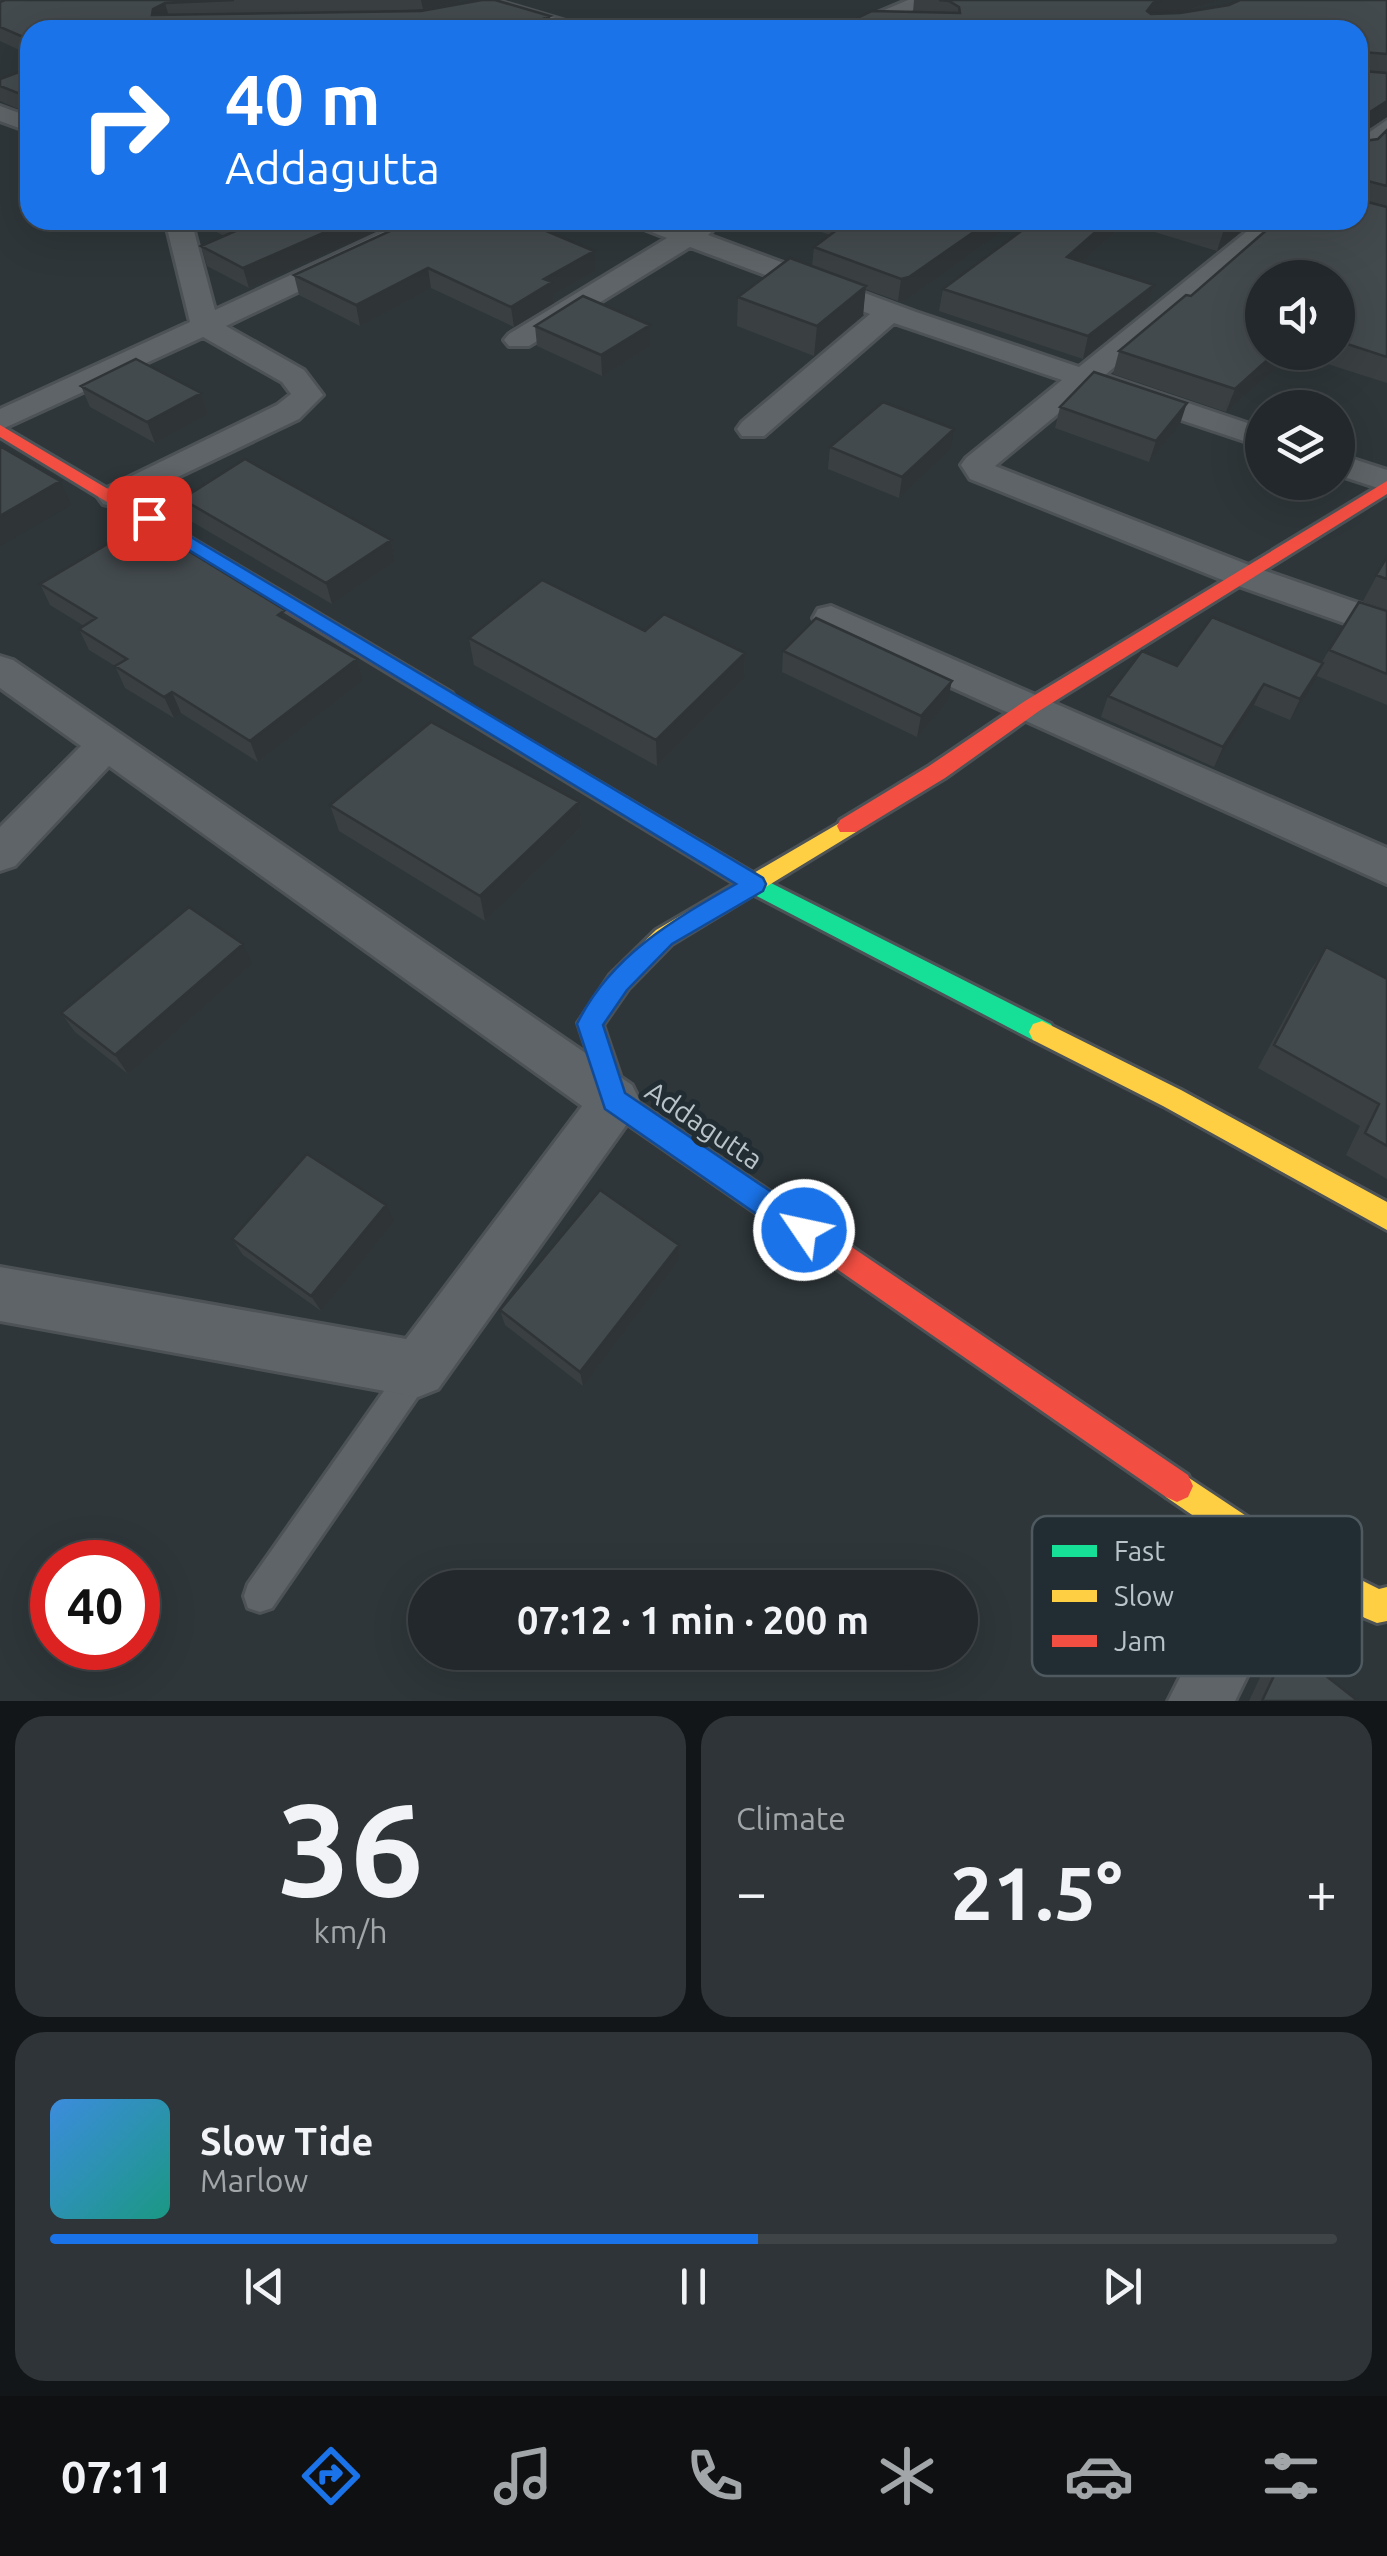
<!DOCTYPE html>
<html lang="en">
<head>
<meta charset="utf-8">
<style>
  :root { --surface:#22282b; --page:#2e3437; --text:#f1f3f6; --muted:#a2a6a9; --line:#3f4447; --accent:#1a73e8 }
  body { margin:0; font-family:Ubuntu,sans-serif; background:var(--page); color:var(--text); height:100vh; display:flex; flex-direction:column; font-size:38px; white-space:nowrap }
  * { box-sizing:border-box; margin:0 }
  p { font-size:32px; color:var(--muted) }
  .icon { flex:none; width:55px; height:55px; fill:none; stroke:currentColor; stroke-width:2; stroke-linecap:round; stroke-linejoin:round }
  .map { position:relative; height:1701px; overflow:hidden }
  .drawer { display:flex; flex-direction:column; gap:15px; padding:15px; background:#131618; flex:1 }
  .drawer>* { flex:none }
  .hud { position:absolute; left:20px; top:20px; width:1348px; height:210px; border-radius:30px; box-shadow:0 10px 40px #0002,0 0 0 2px var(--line); background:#1a73e8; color:#fff; overflow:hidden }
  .buttons { position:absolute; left:1245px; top:260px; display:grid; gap:20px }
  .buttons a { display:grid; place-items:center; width:110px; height:110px; border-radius:50%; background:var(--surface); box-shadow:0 10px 40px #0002,0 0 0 2px var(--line); font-size:50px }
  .speed { position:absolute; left:30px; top:1540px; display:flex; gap:20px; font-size:50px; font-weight:700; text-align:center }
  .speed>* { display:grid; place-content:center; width:130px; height:130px; border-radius:50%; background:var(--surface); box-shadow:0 10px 40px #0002,0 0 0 2px var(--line); line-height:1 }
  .speed .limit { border:15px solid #d22; background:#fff; color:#111 }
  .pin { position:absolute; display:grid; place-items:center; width:85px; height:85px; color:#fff; margin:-42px; border-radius:20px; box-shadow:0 5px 15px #0006 }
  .me { position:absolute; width:110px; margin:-55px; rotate:304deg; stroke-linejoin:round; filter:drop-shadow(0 0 8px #0008) }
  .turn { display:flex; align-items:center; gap:35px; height:210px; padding:0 40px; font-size:45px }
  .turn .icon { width:130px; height:130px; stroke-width:2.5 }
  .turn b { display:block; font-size:70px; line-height:85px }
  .big { font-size:75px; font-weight:600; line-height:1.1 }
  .drawer .widget { flex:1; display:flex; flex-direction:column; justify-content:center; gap:15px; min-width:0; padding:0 35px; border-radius:30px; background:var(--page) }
  .drawer .dial { align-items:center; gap:0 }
  .dial b { font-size:130px; line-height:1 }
  .song { display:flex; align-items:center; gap:30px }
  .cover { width:120px; height:120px; border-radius:15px; background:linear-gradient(135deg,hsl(210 70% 55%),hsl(170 70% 35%)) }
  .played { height:10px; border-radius:5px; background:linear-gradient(90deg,var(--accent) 55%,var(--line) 55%) }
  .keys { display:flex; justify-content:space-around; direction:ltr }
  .heat { display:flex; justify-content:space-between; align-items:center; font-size:55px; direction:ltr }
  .drawer .tiles { flex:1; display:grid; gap:15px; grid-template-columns:1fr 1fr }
  .widget:last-child { grid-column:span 2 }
  .trip { position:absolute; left:408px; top:1570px; width:570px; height:100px; border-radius:50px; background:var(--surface); box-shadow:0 10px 40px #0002,0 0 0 2px var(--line); font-weight:600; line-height:100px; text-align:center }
  .menu { display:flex; height:160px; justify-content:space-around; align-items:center; background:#0e1011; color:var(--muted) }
  .menu .icon { width:70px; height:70px }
  .menu .selected { color:var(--accent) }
  .menu b { font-size:45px; color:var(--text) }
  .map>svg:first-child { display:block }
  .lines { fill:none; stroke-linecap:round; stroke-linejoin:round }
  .lane-casing { stroke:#4c5256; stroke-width:6 }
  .street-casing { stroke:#4c5256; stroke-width:6 }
  .fast-casing { stroke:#4c5256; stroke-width:6 }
  .slow-casing { stroke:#4c5256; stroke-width:6 }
  .jam-casing { stroke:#4c5256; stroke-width:6 }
  .lane { fill:#5e6467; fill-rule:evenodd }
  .street { fill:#5e6467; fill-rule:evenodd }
  .fast { fill:#16e098; fill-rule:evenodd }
  .slow { fill:#ffcf43; fill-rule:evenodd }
  .jam { fill:#f24e42; fill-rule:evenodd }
  .wall { fill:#3a4042; fill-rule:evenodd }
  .shaded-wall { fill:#2f3436 }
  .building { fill:#434a4d; stroke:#2f3436; stroke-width:2.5 }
  .route { fill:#1a73e8; stroke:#114b97; stroke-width:2.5 }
  .labels { text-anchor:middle; stroke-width:10; stroke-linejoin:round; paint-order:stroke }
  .street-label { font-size:28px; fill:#b9c3c9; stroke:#212d33 }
  .key { fill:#212d33; stroke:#4f5a60; stroke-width:2.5 }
  .key-label { font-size:28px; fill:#b9c3c9 }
</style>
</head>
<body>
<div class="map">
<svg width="1387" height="1701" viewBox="0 0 1387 1701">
  <rect width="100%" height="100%" fill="#2e3639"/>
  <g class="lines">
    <defs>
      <path id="lane" d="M 416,1357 L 427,1361 L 431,1372 L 427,1383 L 272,1608 L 260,1612 L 248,1608 L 244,1596 L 248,1584 L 405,1361 Z"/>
      <path id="street" d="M 908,0 L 937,0 L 866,30 L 837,30 Z
        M 498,1 L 582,26 L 585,30 L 553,30 L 491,11 L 491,3 Z
        M 0,106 L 30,117 L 30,132 L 0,121 Z
        M 1387,120 L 1387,139 L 1367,157 L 1358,159 L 1358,140 Z
        M 165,220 L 191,220 L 215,310 L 409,220 L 443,220 L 439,225 L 226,326 L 304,370 L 323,395 L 299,419 L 115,507 L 103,504 L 98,497 L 103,490 L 277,405 L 291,394 L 282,382 L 203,337 L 0,430 L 0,409 L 190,322 Z
        M 630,220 L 667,220 L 686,227 L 702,220 L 711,222 L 715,228 L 708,235 L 916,312 L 1079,367 L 1261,220 L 1290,220 L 1105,375 L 1262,428 L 1262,447 L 1088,389 L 995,466 L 1254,567 L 1387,613 L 1387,638 L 1230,583 L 970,479 L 961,465 L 966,458 L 1062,380 L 894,323 L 764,436 L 742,436 L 737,429 L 742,422 L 870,314 L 690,247 L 529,346 L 509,346 L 504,340 L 509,334 L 667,238 L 634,225 Z
        M 1338,454 L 1387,470 L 1387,491 L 1338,475 Z
        M 831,606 L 1387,848 L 1387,884 L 818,627 L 813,618 L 818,609 Z
        M 0,656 L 13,660 L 632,1085 L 640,1101 L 632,1117 L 438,1389 L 418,1397 L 0,1321 L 0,1267 L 406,1339 L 582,1106 L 109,766 L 15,866 L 0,871 L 0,827 L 81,746 L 0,688 Z
        M 1276,1523 L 1298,1532 L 1307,1554 L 1235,1701 L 1168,1701 L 1254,1532 Z"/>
      <path id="fast" d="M 445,691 L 763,879 L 1051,1024 L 1055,1032 L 1051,1040 L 1042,1043 L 1033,1040 L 747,891 L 438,703 L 435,698 L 438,693 Z"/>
      <path id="slow" d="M 848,818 L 856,820 L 859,826 L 856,832 L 672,944 L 628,989 L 603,1025 L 623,1084 L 619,1092 L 610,1095 L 601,1092 L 578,1023 L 610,975 L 656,930 Z
        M 1042,1021 L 1181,1090 L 1387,1202 L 1387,1230 L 1163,1106 L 1033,1040 L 1029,1032 L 1033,1024 Z
        M 1177,1470 L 1287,1543 L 1379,1589 L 1387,1587 L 1387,1621 L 1377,1623 L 1365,1618 L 1265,1565 L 1166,1497 L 1161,1486 L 1166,1475 Z"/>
      <path id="jam" d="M 0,425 L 452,693 L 455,698 L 452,703 L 438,703 L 0,437 Z
        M 1387,481 L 1387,494 L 1039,711 L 945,778 L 856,832 L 840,832 L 837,826 L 840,820 L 929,766 L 1025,701 Z
        M 610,1073 L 619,1076 L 626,1094 L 1188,1475 L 1193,1486 L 1188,1497 L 1177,1502 L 1166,1497 L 606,1109 L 597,1084 L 601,1076 Z"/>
    </defs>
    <use href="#lane" class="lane-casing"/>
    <use href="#street" class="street-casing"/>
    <use href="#fast" class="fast-casing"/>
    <use href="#slow" class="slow-casing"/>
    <use href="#jam" class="jam-casing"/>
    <use href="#lane" class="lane"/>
    <use href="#street" class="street"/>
    <use href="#fast" class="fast"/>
    <use href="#slow" class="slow"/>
    <use href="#jam" class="jam"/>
  </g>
  <path class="wall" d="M 0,0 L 461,0 L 459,2 L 423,9 L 355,12 L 550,16 L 30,30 L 30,55 L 0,41 Z
    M 914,0 L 1220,0 L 1178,13 L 1387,0 L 1387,117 L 1364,132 L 1364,141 L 1378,139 L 1387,130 L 1387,383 L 1293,353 L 1226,412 L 1113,374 L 1119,351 L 1191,296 L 1358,220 L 1358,30 L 835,30 L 913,12 ZM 1338,278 L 1338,352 L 1262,352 Z
    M 30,68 L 30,114 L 0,101 L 0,79 Z
    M 195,220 L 400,220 L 249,288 L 207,266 L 201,246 L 224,236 Z
    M 786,220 L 1018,220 L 906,300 L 898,301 L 865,289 L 863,315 L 814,356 L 737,326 L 738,297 L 812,266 L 814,247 L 830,235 Z
    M 1036,220 L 1255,220 L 1217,251 L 1125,223 L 1082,262 L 1154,285 L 1147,307 L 1083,359 L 939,311 L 943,289 Z
    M 549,232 L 595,271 L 553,295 L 554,303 L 514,327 L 431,288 L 360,326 L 299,295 L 294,275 Z
    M 535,326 L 650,346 L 602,376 L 537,346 Z
    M 81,386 L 201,393 L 208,414 L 155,443 L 90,407 Z
    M 1060,407 L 1180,424 L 1149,462 L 1055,428 Z
    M 830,447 L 950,450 L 899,498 L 828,469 Z
    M 182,499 L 391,540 L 395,561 L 332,604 L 189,520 Z
    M 1387,557 L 1387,610 L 1363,601 Z
    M 40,584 L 288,620 L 357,659 L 363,680 L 258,762 L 181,713 L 174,718 L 125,688 L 115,666 L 89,650 L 79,629 L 84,626 L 50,605 Z
    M 1387,611 L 1387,705 L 1317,676 L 1290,720 L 1254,705 L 1214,767 L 1101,717 L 1108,696 L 1177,666 L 1322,662 L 1329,650 Z
    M 645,631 L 745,653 L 744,679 L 657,766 L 474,665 L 469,638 Z
    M 783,651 L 947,702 L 917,737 L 782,672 Z
    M 579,802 L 581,827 L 485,921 L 339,831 L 330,805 Z
    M 1326,947 L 1387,979 L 1387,1179 L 1346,1155 L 1360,1126 L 1258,1068 L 1310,971 Z
    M 252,964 L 128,1074 L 75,1032 L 61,1013 Z
    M 394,1222 L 321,1311 L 243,1255 L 232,1239 Z
    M 679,1260 L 583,1386 L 505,1325 L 500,1310 Z
    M 1288,1646 L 1358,1701 L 1249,1701 L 1271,1654 Z"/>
  <path class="shaded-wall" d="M 421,0 L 461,0 L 459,2 L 423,9 Z
    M 1163,0 L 1220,0 L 1148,22 L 1147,11 L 1153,3 Z
    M 165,3 L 170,20 L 152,15 L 153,9 Z
    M 550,16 L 551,30 L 529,30 L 529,25 Z
    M 1387,101 L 1387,117 L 1358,136 L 1364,116 Z
    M 353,220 L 400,220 L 249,288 L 243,268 Z
    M 533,220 L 572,220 L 529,243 L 527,223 Z
    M 991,220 L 1018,220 L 906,300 L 898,301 L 901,279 Z
    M 1109,220 L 1126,220 L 1125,223 L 1062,280 L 1067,257 Z
    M 1235,220 L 1255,220 L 1217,251 L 1224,229 Z
    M 594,251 L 595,271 L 553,295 L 554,303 L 514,327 L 511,307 L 544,279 Z
    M 428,268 L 431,288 L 360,326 L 356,305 Z
    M 1154,285 L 1147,307 L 1083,359 L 1088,336 Z
    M 866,286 L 863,315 L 814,356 L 817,326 Z
    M 650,325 L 650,346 L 602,376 L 601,355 Z
    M 1276,352 L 1293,353 L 1226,412 L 1235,389 Z
    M 201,393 L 208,414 L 155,443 L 147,422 Z
    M 1187,403 L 1180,424 L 1149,462 L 1156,441 Z
    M 954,429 L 950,450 L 899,498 L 902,477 Z
    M 60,481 L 71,505 L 0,546 L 0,516 Z
    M 391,540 L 395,561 L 332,604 L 326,583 Z
    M 745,653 L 744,679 L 657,766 L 656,740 Z
    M 357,659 L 363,680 L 258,762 L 250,741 Z
    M 1323,663 L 1313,684 L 1290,720 L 1300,699 Z
    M 952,681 L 947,702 L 917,737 L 921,716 Z
    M 1264,684 L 1254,705 L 1214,767 L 1223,747 Z
    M 172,692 L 181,713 L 174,718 L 164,697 Z
    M 579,802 L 581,827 L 485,921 L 480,896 Z
    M 243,944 L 252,964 L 128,1074 L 115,1055 Z
    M 386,1205 L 394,1222 L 321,1311 L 311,1296 Z
    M 679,1245 L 679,1260 L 583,1386 L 580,1372 Z"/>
  <path class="building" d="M 5,0 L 234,0 L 165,3 L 153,9 L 152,15 L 421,11 L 482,0 L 495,0 L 550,16 L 529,25 L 543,30 L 30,30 L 30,40 L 0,27 L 0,2 Z
    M 939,0 L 1163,0 L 1153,3 L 1147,11 L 1151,14 L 1180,13 L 1229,5 L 1240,0 L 1387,0 L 1387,54 L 1363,52 L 1363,71 L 1387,73 L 1387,101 L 1364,116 L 1364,141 L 1378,139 L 1387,130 L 1387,186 L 1364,180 L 1360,200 L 1387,207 L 1387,357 L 1338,341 L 1338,278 L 1262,278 L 1262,352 L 1276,352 L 1235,389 L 1119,351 L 1186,295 L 1191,296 L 1278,220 L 1358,220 L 1358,30 L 835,29 L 872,11 L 960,13 L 959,7 L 949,1 Z
    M 30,68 L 30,98 L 0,86 L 0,79 Z
    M 224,220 L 353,220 L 243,268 L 201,246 L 240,229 Z
    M 414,220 L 533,220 L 527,223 L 594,251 L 544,279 L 552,282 L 511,307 L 428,268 L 356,305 L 294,275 Z
    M 850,220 L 991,220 L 909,277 L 901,279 L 814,247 Z
    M 1036,220 L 1109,220 L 1067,257 L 1154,285 L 1088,336 L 943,289 Z
    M 1195,220 L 1235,220 L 1224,229 Z
    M 790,258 L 866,286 L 817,326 L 738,297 Z
    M 583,296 L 650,325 L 601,355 L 535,326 Z
    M 136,359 L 201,393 L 147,422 L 81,386 Z
    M 1094,372 L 1187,403 L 1156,441 L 1060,407 Z
    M 883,402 L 954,429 L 902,477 L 830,447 Z
    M 0,446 L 60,481 L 0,516 Z
    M 245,459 L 391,540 L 326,583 L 182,499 Z
    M 143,523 L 285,610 L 278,615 L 357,659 L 250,741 L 172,692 L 164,697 L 115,666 L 127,659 L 79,629 L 96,618 L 40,584 Z
    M 1387,557 L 1387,579 L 1376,575 Z
    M 542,580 L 645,631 L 664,614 L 745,653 L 656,740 L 469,638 Z
    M 1359,602 L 1387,611 L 1387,674 L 1329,650 Z
    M 1212,617 L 1323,663 L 1300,699 L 1264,684 L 1223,747 L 1108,696 L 1142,651 L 1177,666 Z
    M 816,618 L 952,681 L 921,716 L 783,651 Z
    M 431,722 L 579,802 L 480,896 L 330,805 Z
    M 189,907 L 243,944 L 115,1055 L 61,1013 Z
    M 1326,947 L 1387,979 L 1387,1146 L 1365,1133 L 1379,1104 L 1274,1045 Z
    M 307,1154 L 386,1205 L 311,1296 L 232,1239 Z
    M 600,1190 L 679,1245 L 580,1372 L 500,1310 Z
    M 1288,1646 L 1358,1701 L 1262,1701 Z"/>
  <path class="route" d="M 149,512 L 763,878 L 766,884 L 763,891 L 672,944 L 627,990 L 603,1025 L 625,1093 L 813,1220 L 818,1230 L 813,1240 L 804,1244 L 794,1240 L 605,1109 L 577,1024 C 610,956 673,920 736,884 L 143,522 L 140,518 Z"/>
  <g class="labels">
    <g class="street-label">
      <text transform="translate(704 1125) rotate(34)" y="10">Addagutta</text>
    </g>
  </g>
  <rect x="1032" y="1516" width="330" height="160" rx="15" class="key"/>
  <rect x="1052" y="1545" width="45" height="12" fill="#16e098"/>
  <rect x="1052" y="1590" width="45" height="12" fill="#ffcf43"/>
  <rect x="1052" y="1635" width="45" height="12" fill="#f24e42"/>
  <g class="key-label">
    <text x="1114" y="1561">Fast</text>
    <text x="1114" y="1606">Slow</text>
    <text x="1114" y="1651">Jam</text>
  </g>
</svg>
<div class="buttons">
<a><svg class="icon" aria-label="sound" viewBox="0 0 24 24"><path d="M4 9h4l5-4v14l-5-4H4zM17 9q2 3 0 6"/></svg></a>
<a><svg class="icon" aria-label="layers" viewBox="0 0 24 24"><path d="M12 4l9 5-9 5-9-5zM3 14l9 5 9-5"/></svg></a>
</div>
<div class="speed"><div class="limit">40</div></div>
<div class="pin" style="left:149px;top:518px;background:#d93025"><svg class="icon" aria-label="arrive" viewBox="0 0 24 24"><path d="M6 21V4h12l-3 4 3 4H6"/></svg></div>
<svg class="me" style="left:804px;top:1230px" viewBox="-20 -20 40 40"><circle r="17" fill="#1a73e8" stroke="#fff" stroke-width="3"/><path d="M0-11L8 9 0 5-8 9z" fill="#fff"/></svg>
<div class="trip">07:12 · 1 min · 200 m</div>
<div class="hud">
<div class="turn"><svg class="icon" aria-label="right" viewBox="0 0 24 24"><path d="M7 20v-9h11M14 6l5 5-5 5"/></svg><div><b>40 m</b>Addagutta</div></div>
</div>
</div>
<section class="drawer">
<div class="tiles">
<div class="widget dial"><b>36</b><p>km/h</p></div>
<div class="widget"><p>Climate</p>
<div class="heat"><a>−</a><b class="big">21.5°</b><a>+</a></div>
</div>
<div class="widget">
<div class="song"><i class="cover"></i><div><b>Slow Tide</b><p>Marlow</p></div></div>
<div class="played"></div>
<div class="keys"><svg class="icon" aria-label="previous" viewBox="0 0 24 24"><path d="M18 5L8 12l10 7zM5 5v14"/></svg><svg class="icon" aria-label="pause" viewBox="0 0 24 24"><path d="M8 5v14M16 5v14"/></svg><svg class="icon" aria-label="next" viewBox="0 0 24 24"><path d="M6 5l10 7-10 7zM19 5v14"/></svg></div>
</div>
</div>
</section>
<nav class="menu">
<b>07:11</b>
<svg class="icon selected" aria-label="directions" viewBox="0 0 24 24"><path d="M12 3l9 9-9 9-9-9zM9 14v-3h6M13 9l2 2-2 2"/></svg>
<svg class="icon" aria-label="music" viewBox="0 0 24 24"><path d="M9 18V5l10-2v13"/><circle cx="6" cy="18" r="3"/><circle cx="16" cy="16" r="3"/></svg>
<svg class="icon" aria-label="phone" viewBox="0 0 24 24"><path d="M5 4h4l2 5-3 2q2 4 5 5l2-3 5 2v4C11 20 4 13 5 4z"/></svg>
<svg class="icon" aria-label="climate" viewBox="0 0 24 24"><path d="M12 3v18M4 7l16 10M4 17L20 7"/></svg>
<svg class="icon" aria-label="car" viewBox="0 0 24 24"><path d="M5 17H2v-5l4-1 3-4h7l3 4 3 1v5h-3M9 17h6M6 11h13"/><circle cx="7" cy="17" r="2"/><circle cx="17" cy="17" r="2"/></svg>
<svg class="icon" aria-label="filters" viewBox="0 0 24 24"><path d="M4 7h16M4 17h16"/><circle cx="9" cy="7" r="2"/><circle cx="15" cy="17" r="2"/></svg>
</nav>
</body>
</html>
